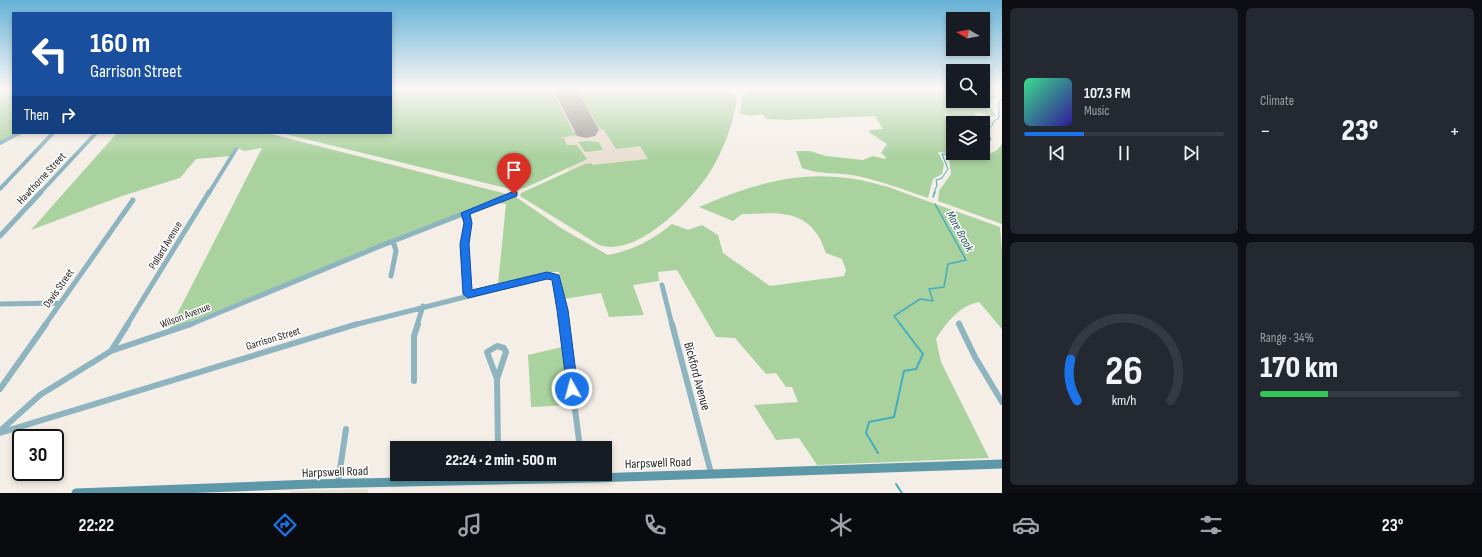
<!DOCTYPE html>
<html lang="en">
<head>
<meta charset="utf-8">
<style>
  :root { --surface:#171b24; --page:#242831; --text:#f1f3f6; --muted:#9ea1a6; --line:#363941; --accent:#1a73e8 }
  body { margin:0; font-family:"Sofia Sans Condensed",sans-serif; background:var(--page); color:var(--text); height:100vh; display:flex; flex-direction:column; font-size:15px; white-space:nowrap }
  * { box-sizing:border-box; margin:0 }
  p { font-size:13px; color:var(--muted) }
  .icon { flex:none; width:22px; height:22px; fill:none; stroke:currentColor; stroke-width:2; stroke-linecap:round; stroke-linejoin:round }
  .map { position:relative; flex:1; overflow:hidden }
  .panel { display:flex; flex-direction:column; gap:8px; padding:8px; background:#0d0f14; width:480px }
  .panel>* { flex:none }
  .guide { position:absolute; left:12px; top:12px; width:380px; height:122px; border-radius:0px; box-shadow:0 2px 6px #0003; background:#1a4fa0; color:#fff; overflow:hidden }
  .needle { width:26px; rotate:280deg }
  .buttons { position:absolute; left:946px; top:12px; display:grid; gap:8px }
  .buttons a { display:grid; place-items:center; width:44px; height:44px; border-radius:0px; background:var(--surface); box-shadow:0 2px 6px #0003; font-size:20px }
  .speed { position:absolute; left:12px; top:429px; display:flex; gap:8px; font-size:20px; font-weight:700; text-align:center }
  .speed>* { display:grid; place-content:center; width:52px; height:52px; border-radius:50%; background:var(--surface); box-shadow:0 2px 6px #0003; line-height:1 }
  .speed .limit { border:2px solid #111; border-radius:6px; background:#fff; color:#111 }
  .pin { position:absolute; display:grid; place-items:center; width:34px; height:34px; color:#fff; margin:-41px -17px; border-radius:50% 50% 50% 0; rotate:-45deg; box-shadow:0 0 4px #0007 }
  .pin .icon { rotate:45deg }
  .me { position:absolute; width:44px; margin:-22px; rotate:353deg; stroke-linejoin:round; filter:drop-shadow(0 0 3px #0008) }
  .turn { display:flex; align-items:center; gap:14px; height:84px; padding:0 12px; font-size:18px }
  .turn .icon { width:52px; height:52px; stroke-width:2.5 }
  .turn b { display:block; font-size:28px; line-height:34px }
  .then { display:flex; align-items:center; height:38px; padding:0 12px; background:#0003; gap:8px; font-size:15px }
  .big { font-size:30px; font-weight:800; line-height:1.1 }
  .panel .card { flex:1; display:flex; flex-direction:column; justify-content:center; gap:6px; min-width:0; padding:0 14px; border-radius:6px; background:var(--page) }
  .panel .dial { align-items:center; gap:0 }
  .dial svg { height:104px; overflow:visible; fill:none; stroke:var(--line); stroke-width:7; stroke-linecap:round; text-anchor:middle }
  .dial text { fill:var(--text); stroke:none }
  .song { display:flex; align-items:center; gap:12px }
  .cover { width:48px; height:48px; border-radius:6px; background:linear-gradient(135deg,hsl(150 70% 55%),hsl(250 70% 35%)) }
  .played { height:4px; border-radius:2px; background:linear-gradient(90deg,var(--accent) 30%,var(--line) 30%) }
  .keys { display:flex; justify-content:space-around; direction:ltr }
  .heat { display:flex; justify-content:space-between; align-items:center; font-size:22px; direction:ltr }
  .charge { height:6px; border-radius:3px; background:linear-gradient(90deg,#34c759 34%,var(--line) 0) }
  .panel .tiles { flex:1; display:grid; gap:8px; grid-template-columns:repeat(2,1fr) }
  .trip { position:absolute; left:390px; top:441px; width:222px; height:40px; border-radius:0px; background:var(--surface); box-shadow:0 2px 6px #0003; font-weight:800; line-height:40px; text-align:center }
  .menu { display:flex; height:64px; justify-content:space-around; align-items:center; background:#090b0e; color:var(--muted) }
  .menu .icon { width:28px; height:28px }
  .menu .on { color:var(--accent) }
  .menu b { font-size:18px; color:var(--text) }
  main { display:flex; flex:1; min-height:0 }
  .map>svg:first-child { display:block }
  .built { fill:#eadfd3 }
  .green { fill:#aad29f }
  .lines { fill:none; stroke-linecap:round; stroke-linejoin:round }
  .stream-far2 { stroke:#43aebd; stroke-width:1 }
  .stream-far1 { stroke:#43aebd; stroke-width:1.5 }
  .stream { stroke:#43aebd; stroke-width:2 }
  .runway { fill:#9f9a96; fill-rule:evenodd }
  .minor-far2 { stroke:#8eb5bf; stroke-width:4 }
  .minor-far1 { stroke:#8eb5bf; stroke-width:5 }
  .minor { stroke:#8eb5bf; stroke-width:6 }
  .secondary { stroke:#5c98a8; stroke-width:9 }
  .route { fill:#1a73e8; stroke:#114b97 }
  .labels { text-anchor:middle; stroke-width:3; stroke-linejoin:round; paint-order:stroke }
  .street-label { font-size:11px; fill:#282623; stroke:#fff }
  .water-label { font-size:12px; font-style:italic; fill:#25535a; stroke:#fff }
  .near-street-label { font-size:13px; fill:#282623; stroke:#fff }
</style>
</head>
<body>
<main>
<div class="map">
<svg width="1002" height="493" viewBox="0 0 1002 493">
  <rect width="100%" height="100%" fill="#f4eee7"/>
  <path class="built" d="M 535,89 L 605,89 L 653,164 L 570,173 Z
    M 368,489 L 368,493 L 290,493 L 290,491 Z"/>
  <path class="green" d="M 0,89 L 13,89 L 13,133 L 15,133 L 0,141 Z
    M 391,89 L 552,89 L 573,132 L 576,132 L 577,135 L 559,138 L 564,138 L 567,145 L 577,145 L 587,159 L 525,188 L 514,190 L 281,133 L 391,133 Z
    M 577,89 L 727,89 L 737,98 C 734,122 723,151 710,172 C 691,201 638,258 599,245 L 520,196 L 521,193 L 585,164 L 591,163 L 592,165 L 648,159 L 640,146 L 616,149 L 604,130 L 599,128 Z
    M 747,89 L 849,89 L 853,92 L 861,89 L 953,89 L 953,101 L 983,101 L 984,89 L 995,97 L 990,101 L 991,107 L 996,116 L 990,117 C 983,115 983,111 975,113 L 979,120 L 975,123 L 955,123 L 944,112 L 946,119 L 953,126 L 953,153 L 957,154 L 938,152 L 944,164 L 942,174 L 933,179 L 928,198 C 905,190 881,181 857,176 C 838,172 820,175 802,168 L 796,151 L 810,151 L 826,156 L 863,160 L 873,156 L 885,159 L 886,157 L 881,153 L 887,144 L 870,133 L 869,130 L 883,129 L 875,116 L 786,120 L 767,119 L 762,114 L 750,116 L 740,113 L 742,98 Z
    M 117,133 L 267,133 L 503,193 L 516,197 L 561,228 L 608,255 C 634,250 652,240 672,224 L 688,230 L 702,225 L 718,235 L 723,253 L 770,286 L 844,276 L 846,270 L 842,259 L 826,253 C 823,246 821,239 816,233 C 799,208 768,214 742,214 L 733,221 L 699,207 C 765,179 816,165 888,187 L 1000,227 L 1002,252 L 1002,329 L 979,302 C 959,306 947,322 936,339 L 941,362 L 989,458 L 817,465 L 799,438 L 776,440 L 754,405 L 798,402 L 792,387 L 786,387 L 776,373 L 766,374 L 735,338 L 716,337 L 677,270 L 658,272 L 659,281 L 633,285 L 644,315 L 609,317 L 601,293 L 564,299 L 559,272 L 549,272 L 498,284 L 506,204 L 490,202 L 169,330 L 262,148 L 244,151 L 235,147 L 230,156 L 196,159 L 180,178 L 122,196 L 31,230 Z
    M 587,141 L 599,142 L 603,150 L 585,152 L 578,142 Z
    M 1002,144 L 1002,224 L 938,201 L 939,191 L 951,174 L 949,158 L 959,159 L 973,156 L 983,157 L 997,150 Z
    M 562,347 L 569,405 L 531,407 L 528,355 Z"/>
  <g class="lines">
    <path class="stream-far2" d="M 996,89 L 1002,93
      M 983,127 L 991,127 L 994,121 L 999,118 L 999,101 L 1002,100
      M 983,134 L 991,138 L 990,141 L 983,144
      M 934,193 L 937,185 L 936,180 L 942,178 L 948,169 L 942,154 L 958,156 L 959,153"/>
    <path class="stream-far1" d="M 933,197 L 935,192
      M 901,325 L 894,316 L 920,299 L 933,301 L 929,289 L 944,287 L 948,264 L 966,260 L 935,204"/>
    <path class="stream" d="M 878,453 L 866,433 L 869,422 L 894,417 L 904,371 L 916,369 L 923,354 L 900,324
      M 896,484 L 902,493"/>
    <path class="runway" d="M 553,89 L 577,89 L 599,130 L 595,136 L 586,138 L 577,136 Z"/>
    <path class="minor-far2" d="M 0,143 L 19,133
      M 0,189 L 53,133
      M 40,193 L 96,133
      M 209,193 L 236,149"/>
    <path class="minor-far1" d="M 465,213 L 468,223 L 464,243 L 468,295
      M 0,236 L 41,192
      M 391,276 L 396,251 L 393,241
      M 662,285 L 672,325
      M 0,304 L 60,303
      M 959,323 L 960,325
      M 45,325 L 133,200
      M 127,325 L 209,192
      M 189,325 L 378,247 L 514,194
      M 354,325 L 552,275 L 557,279 L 564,325
      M 417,325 L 423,306"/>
    <path class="minor" d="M 564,324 L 580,448
      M 672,324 L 711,473
      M 959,324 L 975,357 L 1002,402
      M 497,346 L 504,348 L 506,352 L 497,379 L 487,352 Z
      M 111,351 L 128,324
      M 497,379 L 498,448
      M 414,381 L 414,336 L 418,324
      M 0,389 L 46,324
      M 0,431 L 40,395 L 111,351 L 191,324
      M 0,433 L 357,324
      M 338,483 L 346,429"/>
    <path class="secondary" d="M 76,493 L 312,484 L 594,478 L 1002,464"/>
  </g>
  <linearGradient id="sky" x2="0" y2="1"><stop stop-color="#66b2d7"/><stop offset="0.56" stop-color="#faf7f4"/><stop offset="1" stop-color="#faf7f4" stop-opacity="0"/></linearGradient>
  <rect width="1002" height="158" fill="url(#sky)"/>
  <path class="route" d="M 514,191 L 517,192 L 517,196 L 470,214 L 472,223 L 469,244 L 472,290 L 547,272 L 559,275 L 568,310 L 578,389 L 576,392 L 572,394 L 568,392 L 567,389 L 557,310 L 552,280 L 547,279 L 468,298 L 463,294 L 460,244 L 464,223 L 461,213 Z"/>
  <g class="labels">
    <g class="street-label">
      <text transform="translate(41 178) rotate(-47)" y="4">Hawthorne Street</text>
      <text transform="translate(165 245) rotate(-59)" y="4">Pollard Avenue</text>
      <text transform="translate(58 288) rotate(-55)" y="4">Davis Street</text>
      <text transform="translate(185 315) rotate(-21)" y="4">Wilson Avenue</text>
      <text transform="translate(273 338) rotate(-17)" y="4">Garrison Street</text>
    </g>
    <g class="water-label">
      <text transform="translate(960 231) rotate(61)" y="4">Mare Brook</text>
    </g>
    <g class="near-street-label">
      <text transform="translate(698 376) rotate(75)" y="5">Bickford Avenue</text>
      <text transform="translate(658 462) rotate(-2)" y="5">Harpswell Road</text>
      <text transform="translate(335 471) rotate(-2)" y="5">Harpswell Road</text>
    </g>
  </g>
</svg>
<div class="buttons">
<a><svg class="needle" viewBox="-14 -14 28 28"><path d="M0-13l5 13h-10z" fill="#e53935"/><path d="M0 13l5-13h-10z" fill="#9ea1a6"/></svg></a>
<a><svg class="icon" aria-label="search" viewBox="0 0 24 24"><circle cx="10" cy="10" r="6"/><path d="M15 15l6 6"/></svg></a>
<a><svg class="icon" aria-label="layers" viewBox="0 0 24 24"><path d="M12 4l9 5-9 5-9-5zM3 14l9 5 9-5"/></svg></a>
</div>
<div class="speed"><div class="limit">30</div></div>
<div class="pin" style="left:514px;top:194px;background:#d93025"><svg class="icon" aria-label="arrive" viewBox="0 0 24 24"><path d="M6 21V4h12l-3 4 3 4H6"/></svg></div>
<svg class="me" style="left:572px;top:389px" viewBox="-20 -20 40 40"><circle r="17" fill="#1a73e8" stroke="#fff" stroke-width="3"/><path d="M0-11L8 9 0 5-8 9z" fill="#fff"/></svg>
<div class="trip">22:24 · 2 min · 500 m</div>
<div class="guide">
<div class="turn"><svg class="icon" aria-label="left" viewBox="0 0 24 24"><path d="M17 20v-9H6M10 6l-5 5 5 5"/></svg><div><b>160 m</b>Garrison Street</div></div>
<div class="then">Then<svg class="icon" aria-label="right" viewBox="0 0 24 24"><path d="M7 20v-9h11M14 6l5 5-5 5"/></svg></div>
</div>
</div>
<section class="panel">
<div class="tiles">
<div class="card">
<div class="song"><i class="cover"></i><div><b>107.3 FM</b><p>Music</p></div></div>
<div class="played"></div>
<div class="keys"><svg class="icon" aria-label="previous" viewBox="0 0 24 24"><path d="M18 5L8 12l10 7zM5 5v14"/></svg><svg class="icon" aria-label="pause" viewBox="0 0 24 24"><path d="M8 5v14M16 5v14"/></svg><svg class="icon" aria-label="next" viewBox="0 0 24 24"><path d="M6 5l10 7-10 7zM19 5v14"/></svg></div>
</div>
<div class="card"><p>Climate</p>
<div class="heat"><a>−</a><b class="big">23°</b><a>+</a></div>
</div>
<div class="card dial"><svg viewBox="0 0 100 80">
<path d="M14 69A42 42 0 1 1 86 69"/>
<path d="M14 69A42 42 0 0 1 9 37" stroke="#1a73e8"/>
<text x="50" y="56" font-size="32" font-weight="700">26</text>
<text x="50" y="72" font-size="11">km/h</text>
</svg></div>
<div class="card"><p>Range · 34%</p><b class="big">170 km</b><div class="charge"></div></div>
</div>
</section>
</main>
<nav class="menu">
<b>22:22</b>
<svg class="icon on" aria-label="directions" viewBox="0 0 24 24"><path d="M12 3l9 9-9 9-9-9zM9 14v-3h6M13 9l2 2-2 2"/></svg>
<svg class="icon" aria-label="music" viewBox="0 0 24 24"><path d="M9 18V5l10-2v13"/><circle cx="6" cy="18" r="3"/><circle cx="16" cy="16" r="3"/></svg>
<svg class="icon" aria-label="phone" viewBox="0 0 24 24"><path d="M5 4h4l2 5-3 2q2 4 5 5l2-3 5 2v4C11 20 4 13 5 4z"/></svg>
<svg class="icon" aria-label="climate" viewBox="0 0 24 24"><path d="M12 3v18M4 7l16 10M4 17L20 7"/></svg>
<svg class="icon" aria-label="car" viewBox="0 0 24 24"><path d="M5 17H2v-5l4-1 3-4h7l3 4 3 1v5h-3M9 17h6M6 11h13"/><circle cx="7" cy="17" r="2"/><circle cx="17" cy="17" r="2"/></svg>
<svg class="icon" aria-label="filters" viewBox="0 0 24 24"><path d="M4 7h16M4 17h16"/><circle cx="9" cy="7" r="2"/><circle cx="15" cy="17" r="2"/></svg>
<b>23°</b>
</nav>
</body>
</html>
